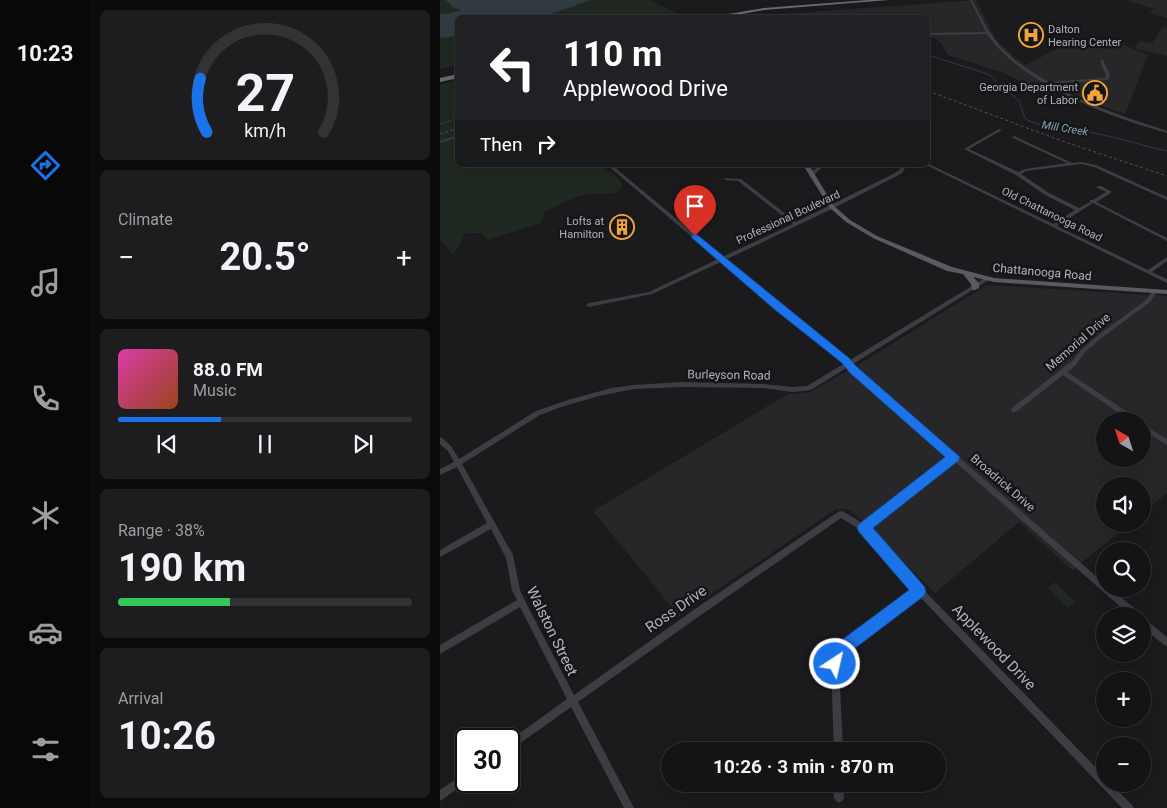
<!DOCTYPE html>
<html lang="en">
<head>
<meta charset="utf-8">
<style>
  :root { --surface:#141416; --page:#1d1d1f; --text:#f1f3f6; --muted:#9d9ea1; --line:#333335; --accent:#1a73e8 }
  body { margin:0; font-family:Roboto,sans-serif; background:var(--page); color:var(--text); height:100vh; display:flex; flex-direction:column; font-size:19px; white-space:nowrap }
  * { box-sizing:border-box; margin:0 }
  p { font-size:16px; color:var(--muted) }
  .icon { flex:none; width:28px; height:28px; fill:none; stroke:currentColor; stroke-width:2; stroke-linecap:round; stroke-linejoin:round }
  .map { position:relative; flex:1; overflow:hidden }
  .sheet { display:flex; flex-direction:column; gap:10px; padding:10px; background:#0b0b0c; width:350px }
  .sheet>* { flex:none }
  .hud { position:absolute; left:15px; top:15px; width:475px; height:152px; border-radius:8px; box-shadow:0 5px 20px #0002,0 0 0 1px var(--line); background:#202124; color:#fff; overflow:hidden }
  .needle { width:32px; rotate:321deg }
  .tools { position:absolute; left:656px; top:412px; display:grid; gap:10px }
  .tools a { display:grid; place-items:center; width:55px; height:55px; border-radius:50%; background:var(--surface); box-shadow:0 5px 20px #0002,0 0 0 1px var(--line); font-size:25px }
  .speed { position:absolute; left:15px; top:728px; display:flex; gap:10px; font-size:25px; font-weight:700; text-align:center }
  .speed>* { display:grid; place-content:center; width:65px; height:65px; border-radius:50%; background:var(--surface); box-shadow:0 5px 20px #0002,0 0 0 1px var(--line); line-height:1 }
  .speed .limit { border:2px solid #111; border-radius:8px; background:#fff; color:#111 }
  .pin { position:absolute; display:grid; place-items:center; width:42px; height:42px; color:#fff; margin:-51px -21px; border-radius:50% 50% 50% 0; rotate:-45deg; box-shadow:0 0 5px #0007 }
  .pin .icon { rotate:45deg }
  .me { position:absolute; width:55px; margin:-28px; rotate:35deg; stroke-linejoin:round; filter:drop-shadow(0 0 4px #0008) }
  .turn { display:flex; align-items:center; gap:18px; height:105px; padding:0 25px; font-size:22px }
  .turn .icon { width:65px; height:65px; stroke-width:2.5 }
  .turn b { display:block; font-size:35px; line-height:42px }
  .then { display:flex; align-items:center; height:48px; padding:0 25px; background:#0003; gap:10px; font-size:19px }
  .big { font-size:38px; font-weight:700; line-height:1.1 }
  .sheet .tile { flex:1; display:flex; flex-direction:column; justify-content:center; gap:8px; min-width:0; padding:0 18px; border-radius:8px; background:var(--page) }
  .sheet .dial { align-items:center; gap:0 }
  .dial svg { height:130px; overflow:visible; fill:none; stroke:var(--line); stroke-width:7; stroke-linecap:round; text-anchor:middle }
  .dial text { fill:var(--text); stroke:none }
  .song { display:flex; align-items:center; gap:15px }
  .cover { width:60px; height:60px; border-radius:8px; background:linear-gradient(135deg,hsl(320 70% 55%),hsl(20 70% 35%)) }
  .played { height:5px; border-radius:2px; background:linear-gradient(90deg,var(--accent) 35%,var(--line) 35%) }
  .keys { display:flex; justify-content:space-around; direction:ltr }
  .heat { display:flex; justify-content:space-between; align-items:center; font-size:28px; direction:ltr }
  .charge { height:8px; border-radius:4px; background:linear-gradient(90deg,#34c759 38%,var(--line) 0) }
  .trip { position:absolute; left:221px; top:742px; width:285px; height:50px; border-radius:25px; background:var(--surface); box-shadow:0 5px 20px #0002,0 0 0 1px var(--line); font-weight:700; line-height:50px; text-align:center }
  main { display:flex; flex:1; min-height:0 }
  .dock { display:flex; flex-direction:column; width:90px; justify-content:space-around; align-items:center; background:#080809; color:var(--muted) }
  .dock .icon { width:35px; height:35px }
  .dock .current { color:var(--accent) }
  .dock b { font-size:22px; color:var(--text) }
  .map>svg:first-child { display:block }
  .built { fill:#27272a; fill-rule:evenodd }
  .green { fill:#202921 }
  .water { fill:#303c42 }
  .lines { fill:none; stroke-linecap:round; stroke-linejoin:round }
  .stream { stroke:#303c42; stroke-width:1 }
  .minor { fill:#3c3e42; fill-rule:evenodd }
  .major { fill:#585b61; fill-rule:evenodd }
  .highway { fill:#686c73; fill-rule:evenodd }
  .rail { stroke:#4f5257; stroke-width:1; stroke-dasharray:3 2.5; stroke-linecap:butt }
  .route { fill:#1a73e8; stroke:#114b97 }
  .labels { text-anchor:middle; stroke-width:5; stroke-linejoin:round; paint-order:stroke }
  .far-poi-label { font-size:11px; fill:#aeb4bd; stroke:#161618; text-anchor:end }
  .far-water-label { font-size:11px; font-style:italic; fill:#85a5b7; stroke:#161618 }
  .far-street-label { font-size:11px; fill:#aeb4bd; stroke:#161618 }
  .street-label { font-size:12px; fill:#aeb4bd; stroke:#161618 }
  .near-street-label { font-size:15px; fill:#aeb4bd; stroke:#161618 }
</style>
</head>
<body>
<main>
<nav class="dock">
<b>10:23</b>
<svg class="icon current" aria-label="directions" viewBox="0 0 24 24"><path d="M12 3l9 9-9 9-9-9zM9 14v-3h6M13 9l2 2-2 2"/></svg>
<svg class="icon" aria-label="music" viewBox="0 0 24 24"><path d="M9 18V5l10-2v13"/><circle cx="6" cy="18" r="3"/><circle cx="16" cy="16" r="3"/></svg>
<svg class="icon" aria-label="phone" viewBox="0 0 24 24"><path d="M5 4h4l2 5-3 2q2 4 5 5l2-3 5 2v4C11 20 4 13 5 4z"/></svg>
<svg class="icon" aria-label="climate" viewBox="0 0 24 24"><path d="M12 3v18M4 7l16 10M4 17L20 7"/></svg>
<svg class="icon" aria-label="car" viewBox="0 0 24 24"><path d="M5 17H2v-5l4-1 3-4h7l3 4 3 1v5h-3M9 17h6M6 11h13"/><circle cx="7" cy="17" r="2"/><circle cx="17" cy="17" r="2"/></svg>
<svg class="icon" aria-label="filters" viewBox="0 0 24 24"><path d="M4 7h16M4 17h16"/><circle cx="9" cy="7" r="2"/><circle cx="15" cy="17" r="2"/></svg>
</nav>
<section class="sheet">
<div class="tile dial"><svg viewBox="0 0 100 80">
<path d="M14 69A42 42 0 1 1 86 69"/>
<path d="M14 69A42 42 0 0 1 10 36" stroke="#1a73e8"/>
<text x="50" y="56" font-size="32" font-weight="700">27</text>
<text x="50" y="72" font-size="11">km/h</text>
</svg></div>
<div class="tile"><p>Climate</p>
<div class="heat"><a>−</a><b class="big">20.5°</b><a>+</a></div>
</div>
<div class="tile">
<div class="song"><i class="cover"></i><div><b>88.0 FM</b><p>Music</p></div></div>
<div class="played"></div>
<div class="keys"><svg class="icon" aria-label="previous" viewBox="0 0 24 24"><path d="M18 5L8 12l10 7zM5 5v14"/></svg><svg class="icon" aria-label="pause" viewBox="0 0 24 24"><path d="M8 5v14M16 5v14"/></svg><svg class="icon" aria-label="next" viewBox="0 0 24 24"><path d="M6 5l10 7-10 7zM19 5v14"/></svg></div>
</div>
<div class="tile"><p>Range · 38%</p><b class="big">190 km</b><div class="charge"></div></div>
<div class="tile"><p>Arrival</p><b class="big">10:26</b></div>
</section>
<div class="map">
<svg width="727" height="808" viewBox="0 0 727 808">
  <rect width="100%" height="100%" fill="#1b1b1d"/>
  <path class="built" d="M 536,0 L 555,38 L 574,57 L 586,65 L 626,44 L 650,47 L 684,45 L 708,55 L 685,114 L 650,102 L 626,90 L 607,95 L 564,73 L 508,55 L 500,42 L 492,37 L 488,36 L 488,18 L 315,18 L 314,16 Z
    M 684,0 L 727,0 L 727,18 L 709,12 L 715,9 Z
    M 723,27 L 727,28 L 727,56 L 694,48 L 701,41 L 712,43 Z
    M 547,285 L 727,296 L 727,493 L 703,513 L 702,486 L 665,486 L 665,524 L 690,524 L 632,570 L 579,522 L 495,593 L 414,513 L 409,509 L 396,509 L 239,616 L 153,511 L 348,394 L 370,392 L 418,365 ZM 665,421 L 702,421 L 702,459 L 665,459 Z"/>
  <path class="green" d="M 0,0 L 210,0 L 243,16 L 18,18 L 17,65 L 0,69 Z
    M 17,80 L 18,165 L 161,165 L 178,178 L 183,186 C 176,196 165,193 155,194 C 137,194 122,204 106,211 L 101,223 L 47,240 L 41,233 L 26,233 L 13,255 L 0,240 L 0,85 Z
    M 615,582 L 635,602 L 628,608 L 608,588 Z"/>
  <path class="water" d="M 6,0 L 150,0 L 104,17 L 18,18 L 17,35 L 6,38 L 0,37 L 0,14 L 8,14 L 22,10 L 14,8 Z"/>
  <g class="lines">
    <path class="stream" d="M 488,55 L 548,74 L 554,78 L 556,83 L 579,100 L 585,119 C 607,130 630,128 654,133 C 679,138 703,146 727,151
      M 0,124 L 18,118"/>
    <path class="minor" d="M 530,0 L 532,0 L 548,30 L 559,45 L 576,61 L 595,74 L 609,82 L 665,78 L 666,75 L 660,61 L 663,60 L 670,75 L 668,80 L 611,84 C 647,105 688,118 727,131 L 727,133 C 670,117 582,85 547,34 L 488,35 L 488,33 L 546,32 Z
      M 559,129 L 562,130 L 529,149 L 578,172 L 585,169 L 627,163 L 573,138 L 572,137 L 574,136 L 632,163 L 641,162 L 656,165 L 727,197 L 727,200 L 654,167 L 641,164 L 586,171 L 581,174 L 609,193 L 639,208 L 650,202 L 650,200 L 653,200 L 666,192 L 657,188 L 657,186 L 661,186 L 671,191 L 671,193 L 656,202 L 727,238 L 727,241 L 653,203 L 617,226 L 708,270 L 727,257 L 727,261 L 712,272 L 727,279 L 727,283 L 486,165 L 489,164 L 613,224 L 635,210 L 605,195 L 576,175 L 524,149 Z
      M 18,135 L 18,137 L 0,143 L 0,141 Z
      M 167,165 L 172,165 L 282,257 L 353,224 L 298,181 L 285,180 L 285,178 L 301,179 L 356,222 L 451,175 L 458,171 L 463,165 L 467,165 L 462,173 L 455,177 L 394,208 L 285,260 L 339,305 L 410,360 L 545,278 L 549,278 L 549,280 L 413,364 L 416,368 L 665,584 L 665,589 L 671,589 L 700,613 L 701,616 L 691,616 L 514,461 L 429,528 L 482,588 L 665,777 L 665,784 L 671,784 L 692,805 L 694,808 L 682,808 L 479,596 L 411,647 L 399,665 L 403,751 L 394,751 L 391,664 L 392,661 L 405,641 L 473,590 L 421,530 L 401,518 L 261,615 L 138,702 L 194,808 L 184,808 L 131,707 L 72,749 L 69,750 L 69,741 L 127,699 L 80,607 L 0,654 L 0,645 L 77,600 L 72,590 L 66,558 L 51,529 L 0,557 L 0,550 L 47,523 L 17,467 L 0,475 L 0,469 L 14,462 L 8,451 L 0,444 L 0,437 C 9,442 14,450 19,459 L 96,411 L 131,399 L 172,388 L 194,385 L 241,382 L 323,384 L 352,387 L 367,386 L 405,363 L 335,307 L 281,262 L 212,294 L 149,307 L 147,306 L 146,305 L 149,303 L 209,292 L 278,259 ZM 408,367 L 412,372 L 509,457 L 424,524 L 404,512 L 401,511 L 398,512 L 255,609 L 134,695 L 88,607 L 80,590 L 73,555 L 22,464 L 100,415 L 121,407 L 159,396 L 194,389 L 241,387 L 323,388 L 352,392 L 363,391 L 371,390 Z
      M 380,165 L 384,165 L 374,175 L 370,175 L 370,173 Z
      M 715,289 L 718,291 L 710,302 L 664,336 L 645,352 L 636,365 L 627,372 L 698,419 L 699,421 L 691,421 L 623,375 L 576,412 L 572,412 L 571,410 L 572,408 L 632,361 L 641,350 L 660,334 L 706,300 L 713,290 Z
      M 702,424 L 727,439 L 727,445 L 702,430 Z
      M 702,617 L 727,637 L 727,646 L 724,645 L 702,627 Z
      M 26,772 L 26,781 L 28,781 L 3,799 L 0,801 L 0,790 Z
      M 393,784 L 403,784 L 404,798 L 402,801 L 399,803 L 396,801 L 394,798 Z"/>
    <path class="major" d="M 363,165 L 369,165 L 394,206 L 410,220 L 437,236 L 512,267 L 554,278 L 727,290 L 727,294 L 554,282 L 533,277 L 539,283 L 539,288 L 535,290 L 532,290 L 531,284 L 523,274 L 507,271 L 433,238 L 406,222 L 390,208 Z"/>
    <path class="highway" d="M 428,0 L 449,0 L 324,10 L 279,18 L 265,18 L 324,8 Z
      M 18,74 L 18,78 L 0,82 L 0,78 Z"/>
    <path class="rail" d="M 488,91 L 622,141 L 727,176
      M 0,134 L 18,128"/>
  </g>
  <path class="route" d="M 255,233 L 409,358 L 417,367 L 520,457 L 518,461 L 433,528 L 484,586 L 486,591 L 484,596 L 414,649 L 401,669 L 395,671 L 390,669 L 388,664 L 403,639 L 469,590 L 419,532 L 417,528 L 419,524 L 505,457 L 410,373 L 402,363 L 334,309 L 252,238 L 251,236 Z"/>
  <defs>
    <symbol id="hospital-ring" viewBox="-11 -11 22 22"><circle r="9.5" fill="#161618" stroke="#f4a43d" stroke-width="1.5"/><path d="M-5-5h3v3.5h4V-5h3V5h-3V1.5h-4V5h-3Z" fill="#f4a43d"/></symbol>
    <symbol id="civic-ring" viewBox="-11 -11 22 22"><circle r="9.5" fill="#161618" stroke="#f4a43d" stroke-width="1.5"/><path d="M-.6-6.5H3V-4.5H.6V-3L4-1V1h2V6H-6V1h2V-1L-.6-3ZM-1.2 2.5V6h2.4V2.5Z" fill="#f4a43d"/></symbol>
    <symbol id="building-ring" viewBox="-11 -11 22 22"><circle r="9.5" fill="#161618" stroke="#f4a43d" stroke-width="1.5"/><path d="M-4-6H4V6H1V3H-1V6H-4ZM-2.5-4.3h1.7v1.8h-1.7ZM.8-4.3h1.7v1.8H.8ZM-2.5-1h1.7V.8h-1.7ZM.8-1h1.7V.8H.8Z" fill="#f4a43d"/></symbol>
  </defs>
  <g fill-rule="evenodd">
    <use href="#hospital-ring" x="577" y="21" width="28" height="28"/>
    <use href="#civic-ring" x="641" y="79" width="28" height="28"/>
    <use href="#building-ring" x="168" y="213" width="28" height="28"/>
  </g>
  <g class="labels">
    <g class="far-poi-label">
      <text x="608" y="33" text-anchor="start">Dalton<tspan x="608" dy="13">Hearing Center</tspan></text>
      <text x="638" y="91">Georgia Department<tspan x="638" dy="13">of Labor</tspan></text>
      <text x="164" y="225">Lofts at<tspan x="164" dy="13">Hamilton</tspan></text>
    </g>
    <g class="far-water-label">
      <text transform="translate(625 128) rotate(9)" y="4">Mill Creek</text>
    </g>
    <g class="far-street-label">
      <text transform="translate(612 214) rotate(26)" y="4">Old Chattanooga Road</text>
      <text transform="translate(348 217) rotate(-25)" y="4">Professional Boulevard</text>
    </g>
    <g class="street-label">
      <text transform="translate(602 272) rotate(5)" y="4">Chattanooga Road</text>
      <text transform="translate(638 342) rotate(-41)" y="4">Memorial Drive</text>
      <text transform="translate(289 375) rotate(1)" y="4">Burleyson Road</text>
      <text transform="translate(563 483) rotate(41)" y="4">Broadrick Drive</text>
    </g>
    <g class="near-street-label">
      <text transform="translate(236 609) rotate(-35)" y="5">Ross Drive</text>
      <text transform="translate(112 631) rotate(64)" y="5">Walston Street</text>
      <text transform="translate(554 647) rotate(46)" y="5">Applewood Drive</text>
    </g>
  </g>
</svg>
<div class="tools">
<a><svg class="needle" viewBox="-14 -14 28 28"><path d="M0-13l5 13h-10z" fill="#e53935"/><path d="M0 13l5-13h-10z" fill="#9d9ea1"/></svg></a>
<a><svg class="icon" aria-label="sound" viewBox="0 0 24 24"><path d="M4 9h4l5-4v14l-5-4H4zM17 9q2 3 0 6"/></svg></a>
<a><svg class="icon" aria-label="search" viewBox="0 0 24 24"><circle cx="10" cy="10" r="6"/><path d="M15 15l6 6"/></svg></a>
<a><svg class="icon" aria-label="layers" viewBox="0 0 24 24"><path d="M12 4l9 5-9 5-9-5zM3 14l9 5 9-5"/></svg></a>
<a>+</a>
<a>−</a>
</div>
<div class="speed"><div class="limit">30</div></div>
<div class="pin" style="left:255px;top:236px;background:#d93025"><svg class="icon" aria-label="arrive" viewBox="0 0 24 24"><path d="M6 21V4h12l-3 4 3 4H6"/></svg></div>
<svg class="me" style="left:395px;top:664px" viewBox="-20 -20 40 40"><circle r="17" fill="#1a73e8" stroke="#fff" stroke-width="3"/><path d="M0-11L8 9 0 5-8 9z" fill="#fff"/></svg>
<div class="trip">10:26 · 3 min · 870 m</div>
<div class="hud">
<div class="turn"><svg class="icon" aria-label="left" viewBox="0 0 24 24"><path d="M17 20v-9H6M10 6l-5 5 5 5"/></svg><div><b>110 m</b>Applewood Drive</div></div>
<div class="then">Then<svg class="icon" aria-label="right" viewBox="0 0 24 24"><path d="M7 20v-9h11M14 6l5 5-5 5"/></svg></div>
</div>
</div>
</main>
</body>
</html>
